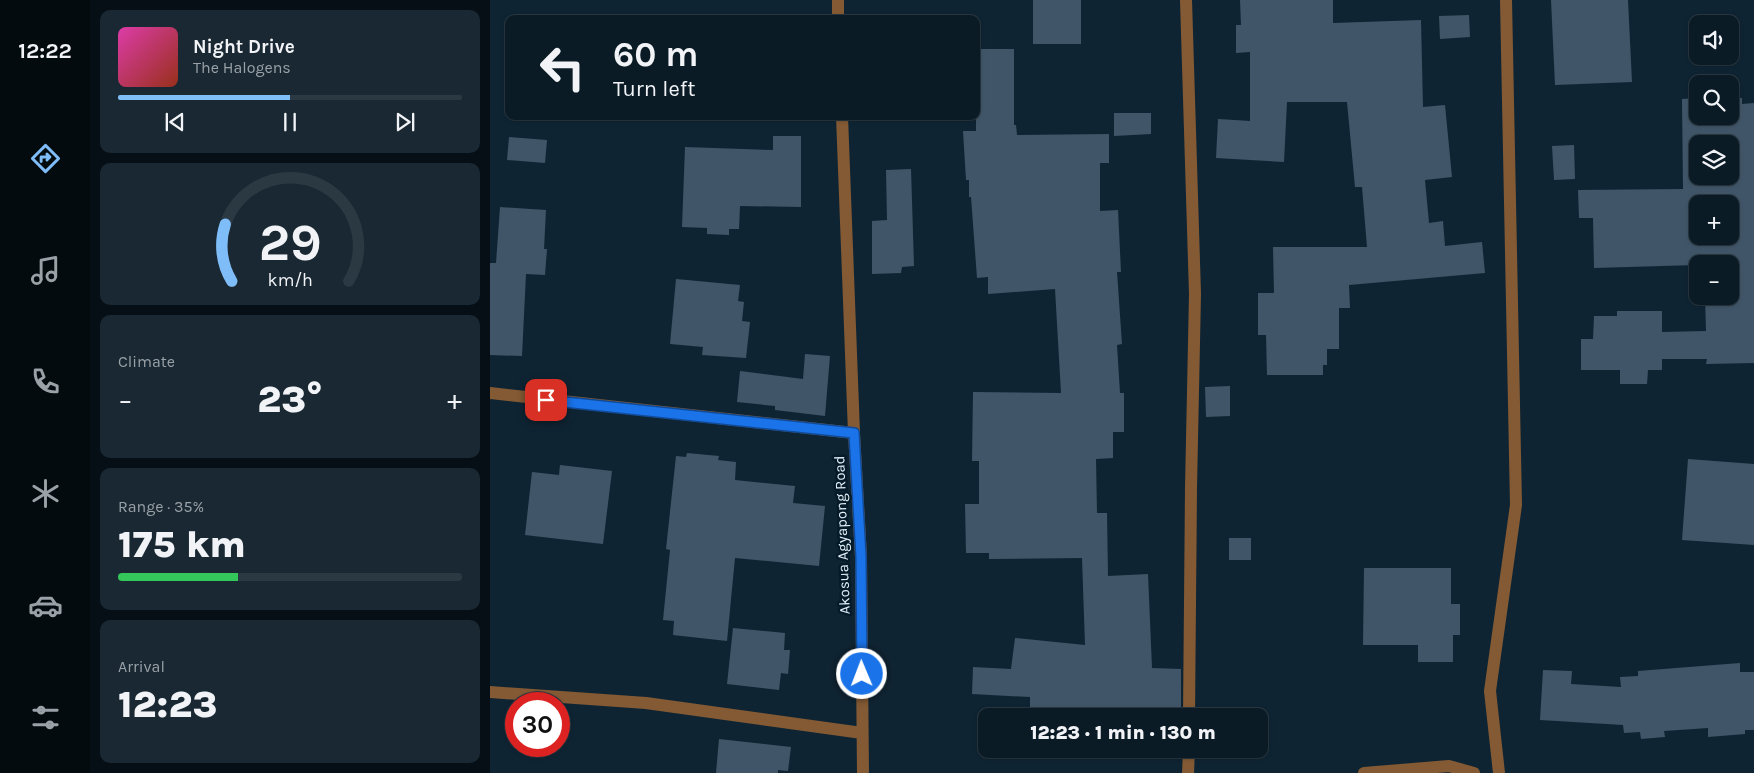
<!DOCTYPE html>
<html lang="en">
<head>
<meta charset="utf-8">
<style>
  :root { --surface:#0b1b26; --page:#192832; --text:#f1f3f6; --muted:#9aa1a7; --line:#2b3943; --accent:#7fbdf9 }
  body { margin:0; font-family:Karla,sans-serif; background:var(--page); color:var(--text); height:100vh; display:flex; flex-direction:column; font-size:19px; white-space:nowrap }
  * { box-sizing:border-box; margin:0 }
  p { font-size:16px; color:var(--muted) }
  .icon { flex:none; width:28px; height:28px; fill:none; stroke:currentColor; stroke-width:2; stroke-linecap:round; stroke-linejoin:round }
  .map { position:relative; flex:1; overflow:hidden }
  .side { display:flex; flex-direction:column; gap:10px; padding:10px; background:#060f15; width:400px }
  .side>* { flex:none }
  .guide { position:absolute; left:15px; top:15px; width:475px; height:105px; border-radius:10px; box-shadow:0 1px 4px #0004,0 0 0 1px var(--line); background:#0b1b26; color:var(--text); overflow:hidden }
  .tools { position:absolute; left:1199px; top:15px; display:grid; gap:10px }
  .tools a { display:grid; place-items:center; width:50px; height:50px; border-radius:10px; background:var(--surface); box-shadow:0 1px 4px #0004,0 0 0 1px var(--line); font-size:25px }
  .speed { position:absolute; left:15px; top:692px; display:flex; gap:10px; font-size:25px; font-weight:700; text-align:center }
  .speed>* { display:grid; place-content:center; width:65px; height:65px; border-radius:50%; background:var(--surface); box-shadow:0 1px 4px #0004,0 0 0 1px var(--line); line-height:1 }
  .speed .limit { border:8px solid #d22; background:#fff; color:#111 }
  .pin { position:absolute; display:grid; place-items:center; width:42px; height:42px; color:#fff; margin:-21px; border-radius:10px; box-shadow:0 2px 8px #0006 }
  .me { position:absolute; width:55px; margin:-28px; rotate:359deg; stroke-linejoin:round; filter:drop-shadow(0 0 4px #0008) }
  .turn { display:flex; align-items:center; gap:18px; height:105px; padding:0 25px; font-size:22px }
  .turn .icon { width:65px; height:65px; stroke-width:2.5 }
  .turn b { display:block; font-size:35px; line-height:42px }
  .big { font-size:38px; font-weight:800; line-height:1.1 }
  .side .card { flex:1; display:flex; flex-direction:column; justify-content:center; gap:8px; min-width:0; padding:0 18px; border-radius:10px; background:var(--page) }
  .side .dial { align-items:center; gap:0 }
  .dial svg { height:130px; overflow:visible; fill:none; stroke:var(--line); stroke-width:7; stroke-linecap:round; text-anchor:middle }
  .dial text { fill:var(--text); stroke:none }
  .song { display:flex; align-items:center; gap:15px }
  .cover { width:60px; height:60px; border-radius:8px; background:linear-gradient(135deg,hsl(320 70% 55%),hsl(10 70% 35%)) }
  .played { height:5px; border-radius:2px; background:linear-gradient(90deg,var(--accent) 50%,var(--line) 50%) }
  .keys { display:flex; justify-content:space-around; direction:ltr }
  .heat { display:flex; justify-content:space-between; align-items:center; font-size:28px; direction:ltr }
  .charge { height:8px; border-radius:4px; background:linear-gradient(90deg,#34c759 35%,var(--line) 0) }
  .trip { position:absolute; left:488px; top:708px; width:290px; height:50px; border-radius:10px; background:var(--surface); box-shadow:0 1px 4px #0004,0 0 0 1px var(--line); font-weight:800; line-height:50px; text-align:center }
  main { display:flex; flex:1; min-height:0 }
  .tabs { display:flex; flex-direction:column; width:90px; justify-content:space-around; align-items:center; background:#040b0f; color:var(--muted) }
  .tabs .icon { width:35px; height:35px }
  .tabs .current { color:var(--accent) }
  .tabs b { font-size:22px; color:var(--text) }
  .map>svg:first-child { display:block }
  .building { fill:#405668; fill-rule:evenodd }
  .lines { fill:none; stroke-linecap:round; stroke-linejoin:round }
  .minor { stroke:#845a34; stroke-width:12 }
  .route-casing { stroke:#114b97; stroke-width:12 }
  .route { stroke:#1a73e8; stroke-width:9 }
  .labels { text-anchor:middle; stroke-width:5; stroke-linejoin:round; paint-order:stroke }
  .street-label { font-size:15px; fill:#e3f0fa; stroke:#061b29 }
</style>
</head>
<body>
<main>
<nav class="tabs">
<b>12:22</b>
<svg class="icon current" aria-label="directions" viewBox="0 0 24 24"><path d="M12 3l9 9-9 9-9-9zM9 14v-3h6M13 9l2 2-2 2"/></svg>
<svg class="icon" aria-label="music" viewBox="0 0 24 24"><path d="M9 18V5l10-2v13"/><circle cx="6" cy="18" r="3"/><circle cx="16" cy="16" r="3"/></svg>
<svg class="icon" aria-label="phone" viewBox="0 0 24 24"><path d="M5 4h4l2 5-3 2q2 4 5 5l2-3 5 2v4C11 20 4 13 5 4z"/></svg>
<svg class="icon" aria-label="climate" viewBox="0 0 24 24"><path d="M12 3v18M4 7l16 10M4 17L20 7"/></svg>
<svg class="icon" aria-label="car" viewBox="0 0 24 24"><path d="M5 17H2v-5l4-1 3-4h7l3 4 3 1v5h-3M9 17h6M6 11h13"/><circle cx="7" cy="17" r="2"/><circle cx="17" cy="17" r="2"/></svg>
<svg class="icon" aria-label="filters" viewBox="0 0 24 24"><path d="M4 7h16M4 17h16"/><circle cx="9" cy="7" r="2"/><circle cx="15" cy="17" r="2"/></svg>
</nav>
<section class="side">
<div class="card">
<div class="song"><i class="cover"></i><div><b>Night Drive</b><p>The Halogens</p></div></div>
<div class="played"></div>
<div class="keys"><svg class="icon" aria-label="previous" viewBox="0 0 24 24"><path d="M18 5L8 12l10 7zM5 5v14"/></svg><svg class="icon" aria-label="pause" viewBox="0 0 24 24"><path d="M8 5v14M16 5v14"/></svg><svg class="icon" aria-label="next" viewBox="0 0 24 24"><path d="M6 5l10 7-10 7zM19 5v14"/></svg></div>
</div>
<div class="card dial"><svg viewBox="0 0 100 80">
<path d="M14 69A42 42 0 1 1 86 69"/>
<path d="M14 69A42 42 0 0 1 10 34" stroke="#7fbdf9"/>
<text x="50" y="56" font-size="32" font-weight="700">29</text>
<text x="50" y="72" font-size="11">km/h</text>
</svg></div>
<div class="card"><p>Climate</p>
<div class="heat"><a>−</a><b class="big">23°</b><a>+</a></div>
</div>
<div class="card"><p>Range · 35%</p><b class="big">175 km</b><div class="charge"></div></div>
<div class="card"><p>Arrival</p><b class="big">12:23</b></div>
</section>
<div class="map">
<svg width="1264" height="773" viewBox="0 0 1264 773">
  <rect width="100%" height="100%" fill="#0f2433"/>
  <path class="building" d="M 543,0 L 591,0 L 591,44 L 543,44 Z
    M 750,0 L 843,0 L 843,23 L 931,20 L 933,107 L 955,105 L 962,177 L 935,180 L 939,223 L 953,221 L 955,246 L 992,242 L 995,273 L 859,285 L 860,308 L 849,308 L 849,349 L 837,349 L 837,365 L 833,365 L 833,375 L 777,375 L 776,335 L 768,335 L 768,293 L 784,293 L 783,247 L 877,247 L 872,187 L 865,187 L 857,102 L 797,102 L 794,162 L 726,158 L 728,119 L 760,121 L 760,52 L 746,53 L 746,25 L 751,25 Z
    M 1061,0 L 1138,0 L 1142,82 L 1065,85 Z
    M 979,15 L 980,37 L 950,39 L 949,16 Z
    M 486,49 L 524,49 L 524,125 L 526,125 L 527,135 L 619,134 L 619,163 L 610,163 L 610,211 L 628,210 L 631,272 L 627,272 L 632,344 L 627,345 L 630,393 L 634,393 L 634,432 L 623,432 L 623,458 L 606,459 L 607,513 L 617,513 L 618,576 L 658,574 L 662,668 L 691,669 L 691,716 L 540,716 L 540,697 L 482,694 L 483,667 L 521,669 L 525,638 L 595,645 L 592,558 L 499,559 L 499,553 L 476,553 L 475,504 L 489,504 L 489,461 L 482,461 L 483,392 L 571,393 L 565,289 L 498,294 L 498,277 L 487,278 L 481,197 L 479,197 L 479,180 L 476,180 L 473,131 L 486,131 Z
    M 1208,98 L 1208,116 L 1240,116 L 1240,98 L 1252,98 L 1252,104 L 1264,103 L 1264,363 L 1216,364 L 1217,359 L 1172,359 L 1172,370 L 1158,370 L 1157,384 L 1130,384 L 1130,370 L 1091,370 L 1091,339 L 1103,339 L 1104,316 L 1127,316 L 1127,311 L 1172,311 L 1172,332 L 1216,331 L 1215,296 L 1240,296 L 1240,264 L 1104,268 L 1103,218 L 1089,218 L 1088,190 L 1193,189 L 1192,99 ZM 1208,144 L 1240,144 L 1240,176 L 1208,176 ZM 1208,204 L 1240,204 L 1240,236 L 1208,236 Z
    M 624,113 L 661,113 L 661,134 L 624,136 Z
    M 283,136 L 311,136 L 311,207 L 250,206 L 249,229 L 239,229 L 239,235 L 217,234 L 217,228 L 192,227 L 195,147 L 283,150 Z
    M 19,137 L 57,140 L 55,163 L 17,160 Z
    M 1084,145 L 1085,179 L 1064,180 L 1062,146 Z
    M 421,169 L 424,266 L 412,267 L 411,273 L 382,274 L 382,221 L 397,220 L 396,170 Z
    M 10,207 L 56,210 L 54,249 L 57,249 L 55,275 L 36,274 L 32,356 L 0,355 L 0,263 L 6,263 Z
    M 186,279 L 250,285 L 248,301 L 254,302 L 252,321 L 260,322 L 256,358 L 212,355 L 213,347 L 180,344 Z
    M 315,354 L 340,356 L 335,416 L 285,410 L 285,406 L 247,402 L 250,371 L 313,379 Z
    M 740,386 L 740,416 L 716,417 L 715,387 Z
    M 197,453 L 229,456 L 228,460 L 246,462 L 245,480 L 305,486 L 303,503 L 335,506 L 329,566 L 245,558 L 237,641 L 183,635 L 184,621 L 173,620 L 180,550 L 176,549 L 186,456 L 196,457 Z
    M 1198,459 L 1264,464 L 1264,545 L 1192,540 Z
    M 70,465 L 122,471 L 113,544 L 35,535 L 42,472 L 69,475 Z
    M 739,538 L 761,538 L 761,560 L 739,560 Z
    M 874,568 L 961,568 L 961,604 L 970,604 L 970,635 L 963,635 L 963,662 L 928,662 L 928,645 L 873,645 Z
    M 243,628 L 295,633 L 294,650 L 300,650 L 298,674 L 291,673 L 289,690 L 237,684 Z
    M 1250,663 L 1250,672 L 1264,672 L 1264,730 L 1255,730 L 1255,734 L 1218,737 L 1218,728 L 1174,731 L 1175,737 L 1151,739 L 1150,732 L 1134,733 L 1133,725 L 1050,720 L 1053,670 L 1082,671 L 1081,684 L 1131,687 L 1130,677 L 1148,676 L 1148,671 Z
    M 229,739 L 301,747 L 298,771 L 288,770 L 288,773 L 226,773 Z"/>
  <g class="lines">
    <path class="minor" d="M 348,0 L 348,19
      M 696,0 L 705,294 L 701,488 L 699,716
      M 352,116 L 364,433 L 371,557 L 373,773
      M 0,393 L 364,433
      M 0,692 L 156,703 L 372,733
      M 698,773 L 699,749
      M 874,773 L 959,766 L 984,773
      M 1009,773 L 1000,691 L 1026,505 L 1016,0"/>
  </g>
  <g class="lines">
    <defs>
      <path id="route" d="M 56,400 L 364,433 L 371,557 L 372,674"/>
    </defs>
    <use href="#route" class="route-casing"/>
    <use href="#route" class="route"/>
  </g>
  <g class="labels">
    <g class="street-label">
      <text transform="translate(352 535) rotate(-92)" y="5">Akosua Agyapong Road</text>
    </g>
  </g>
</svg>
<div class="tools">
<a><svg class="icon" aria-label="sound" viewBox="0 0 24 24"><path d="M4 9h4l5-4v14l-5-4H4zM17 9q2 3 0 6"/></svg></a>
<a><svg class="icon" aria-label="search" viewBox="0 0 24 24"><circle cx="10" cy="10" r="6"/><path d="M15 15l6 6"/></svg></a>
<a><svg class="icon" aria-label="layers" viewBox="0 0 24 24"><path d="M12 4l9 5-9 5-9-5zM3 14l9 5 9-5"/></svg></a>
<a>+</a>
<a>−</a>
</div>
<div class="speed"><div class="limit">30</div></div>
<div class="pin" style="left:56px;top:400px;background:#d93025"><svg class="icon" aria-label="arrive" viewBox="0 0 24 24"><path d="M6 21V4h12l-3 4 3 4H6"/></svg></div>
<svg class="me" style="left:372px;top:674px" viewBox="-20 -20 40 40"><circle r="17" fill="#1a73e8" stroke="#fff" stroke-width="3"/><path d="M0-11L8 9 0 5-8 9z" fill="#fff"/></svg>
<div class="trip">12:23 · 1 min · 130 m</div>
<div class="guide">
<div class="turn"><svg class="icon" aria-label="left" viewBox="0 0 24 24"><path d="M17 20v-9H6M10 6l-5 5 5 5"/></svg><div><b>60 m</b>Turn left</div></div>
</div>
</div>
</main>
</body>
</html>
